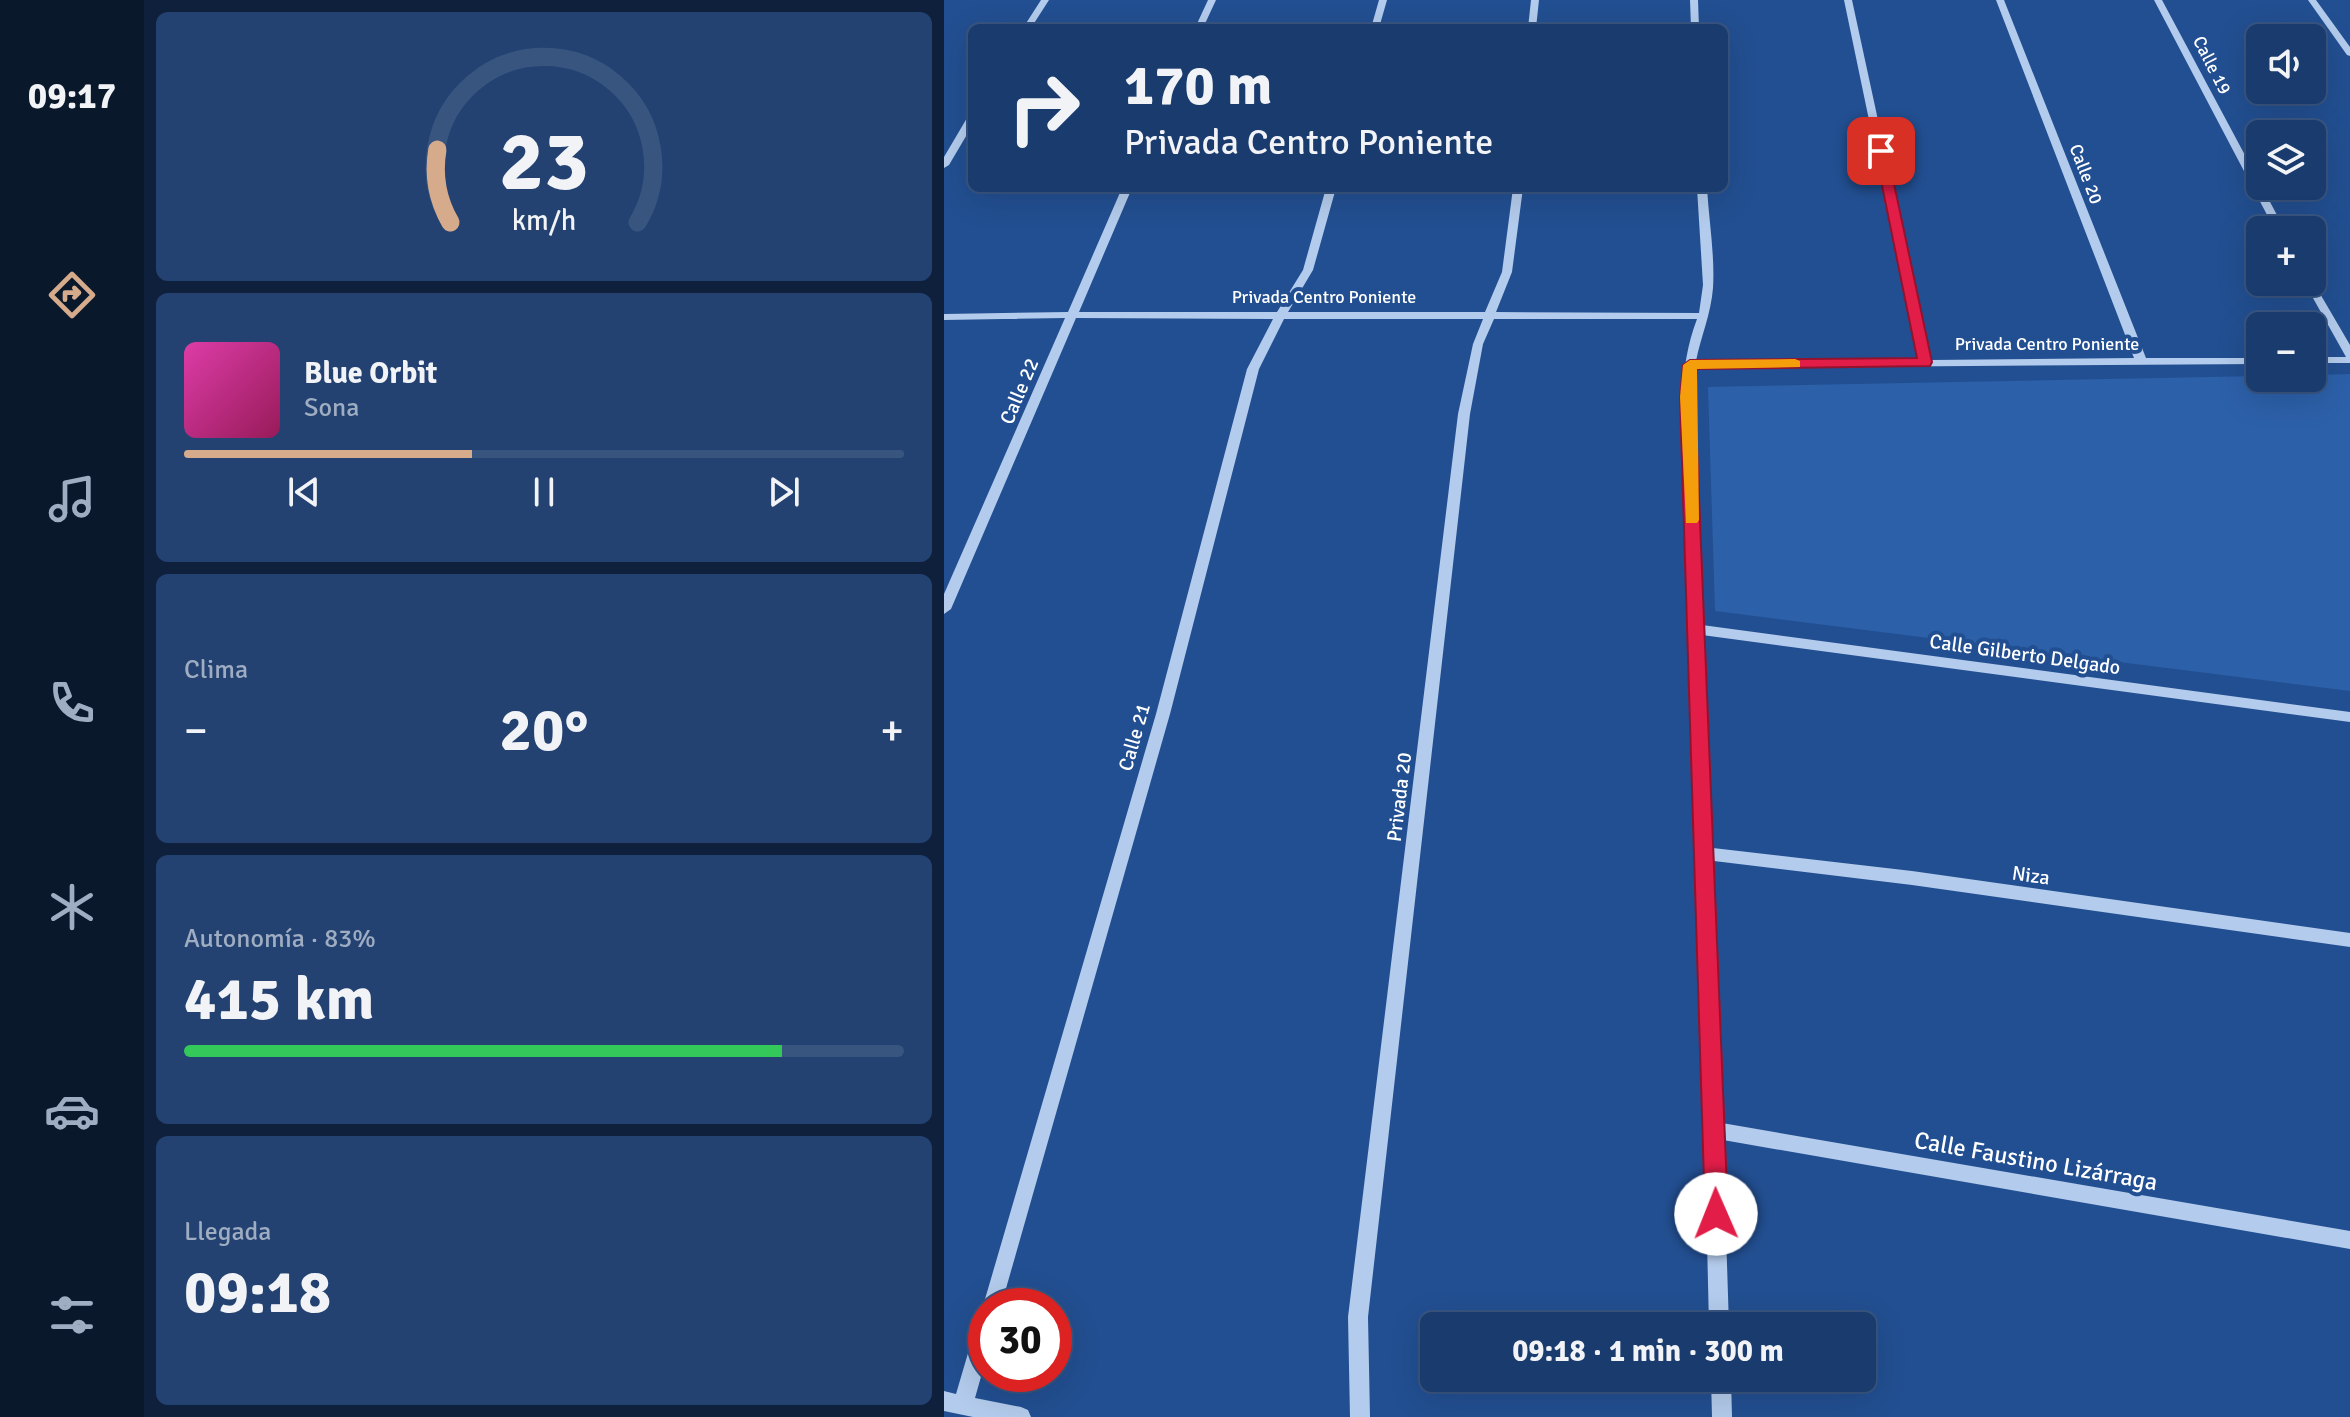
<!DOCTYPE html>
<html lang="es">
<head>
<meta charset="utf-8">
<style>
  :root { --surface:#1a3b6d; --page:#234272; --text:#f1f3f6; --muted:#9fadc2; --line:#385580; --accent:#d6ab8b }
  body { margin:0; font-family:Signika,sans-serif; background:var(--page); color:var(--text); height:100vh; display:flex; flex-direction:column; font-size:30px; white-space:nowrap }
  * { box-sizing:border-box; margin:0 }
  p { font-size:26px; color:var(--muted) }
  .icon { flex:none; width:44px; height:44px; fill:none; stroke:currentColor; stroke-width:2; stroke-linecap:round; stroke-linejoin:round }
  .map { position:relative; flex:1; overflow:hidden }
  .drawer { display:flex; flex-direction:column; gap:12px; padding:12px; background:#0e203c; width:800px }
  .drawer>* { flex:none }
  .top-card { position:absolute; left:24px; top:24px; width:760px; height:168px; border-radius:12px; box-shadow:0 8px 32px #0002,0 0 0 2px var(--line); background:#1a3b6d; color:var(--text); overflow:hidden }
  .tools { position:absolute; left:1302px; top:24px; display:grid; gap:16px }
  .tools a { display:grid; place-items:center; width:80px; height:80px; border-radius:12px; background:var(--surface); box-shadow:0 8px 32px #0002,0 0 0 2px var(--line); font-size:40px }
  .speed { position:absolute; left:24px; top:1288px; display:flex; gap:16px; font-size:40px; font-weight:700; text-align:center }
  .speed>* { display:grid; place-content:center; width:104px; height:104px; border-radius:50%; background:var(--surface); box-shadow:0 8px 32px #0002,0 0 0 2px var(--line); line-height:1 }
  .speed .limit { border:12px solid #d22; background:#fff; color:#111 }
  .pin { position:absolute; display:grid; place-items:center; width:68px; height:68px; color:#fff; margin:-34px; border-radius:16px; box-shadow:0 4px 12px #0006 }
  .me { position:absolute; width:88px; margin:-44px; rotate:359deg; stroke-linejoin:round; filter:drop-shadow(0 0 6px #0008) }
  .turn { display:flex; align-items:center; gap:28px; height:168px; padding:0 24px; font-size:36px }
  .turn .icon { width:104px; height:104px; stroke-width:2.5 }
  .turn b { display:block; font-size:56px; line-height:68px }
  .big { font-size:60px; font-weight:700; line-height:1.1 }
  .drawer .widget { flex:1; display:flex; flex-direction:column; justify-content:center; gap:12px; min-width:0; padding:0 28px; border-radius:12px; background:var(--page) }
  .drawer .dial { align-items:center; gap:0 }
  .dial svg { height:208px; overflow:visible; fill:none; stroke:var(--line); stroke-width:7; stroke-linecap:round; text-anchor:middle }
  .dial text { fill:var(--text); stroke:none }
  .song { display:flex; align-items:center; gap:24px }
  .cover { width:96px; height:96px; border-radius:12px; background:linear-gradient(135deg,hsl(320 70% 55%),hsl(330 70% 35%)) }
  .played { height:8px; border-radius:4px; background:linear-gradient(90deg,var(--accent) 40%,var(--line) 40%) }
  .keys { display:flex; justify-content:space-around; direction:ltr }
  .heat { display:flex; justify-content:space-between; align-items:center; font-size:44px; direction:ltr }
  .charge { height:12px; border-radius:6px; background:linear-gradient(90deg,#34c759 83%,var(--line) 0) }
  .trip { position:absolute; left:476px; top:1312px; width:456px; height:80px; border-radius:12px; background:var(--surface); box-shadow:0 8px 32px #0002,0 0 0 2px var(--line); font-weight:700; line-height:80px; text-align:center }
  main { display:flex; flex:1; min-height:0 }
  .tab-bar { display:flex; flex-direction:column; width:144px; justify-content:space-around; align-items:center; background:#0a182c; color:var(--muted) }
  .tab-bar .icon { width:56px; height:56px }
  .tab-bar .active { color:var(--accent) }
  .tab-bar b { font-size:36px; color:var(--text) }
  .map>svg:first-child { display:block }
  .green { fill:#2c60a9 }
  .lines { fill:none; stroke-linecap:round; stroke-linejoin:round }
  .minor { fill:#b3cbec; fill-rule:evenodd }
  .route { fill:#e11d48; stroke:#92132f; stroke-width:2 }
  .slow { fill:#f59e0b }
  .labels { text-anchor:middle; stroke-width:8; stroke-linejoin:round; paint-order:stroke }
  .far-street-label { font-size:18px; fill:#fff; stroke:#224f91 }
  .street-label { font-size:20px; fill:#fff; stroke:#224f91 }
  .near-street-label { font-size:24px; fill:#fff; stroke:#224f91 }
</style>
</head>
<body>
<main>
<nav class="tab-bar">
<b>09:17</b>
<svg class="icon active" aria-label="directions" viewBox="0 0 24 24"><path d="M12 3l9 9-9 9-9-9zM9 14v-3h6M13 9l2 2-2 2"/></svg>
<svg class="icon" aria-label="music" viewBox="0 0 24 24"><path d="M9 18V5l10-2v13"/><circle cx="6" cy="18" r="3"/><circle cx="16" cy="16" r="3"/></svg>
<svg class="icon" aria-label="phone" viewBox="0 0 24 24"><path d="M5 4h4l2 5-3 2q2 4 5 5l2-3 5 2v4C11 20 4 13 5 4z"/></svg>
<svg class="icon" aria-label="climate" viewBox="0 0 24 24"><path d="M12 3v18M4 7l16 10M4 17L20 7"/></svg>
<svg class="icon" aria-label="car" viewBox="0 0 24 24"><path d="M5 17H2v-5l4-1 3-4h7l3 4 3 1v5h-3M9 17h6M6 11h13"/><circle cx="7" cy="17" r="2"/><circle cx="17" cy="17" r="2"/></svg>
<svg class="icon" aria-label="filters" viewBox="0 0 24 24"><path d="M4 7h16M4 17h16"/><circle cx="9" cy="7" r="2"/><circle cx="15" cy="17" r="2"/></svg>
</nav>
<section class="drawer">
<div class="widget dial"><svg viewBox="0 0 100 80">
<path d="M14 69A42 42 0 1 1 86 69"/>
<path d="M14 69A42 42 0 0 1 9 41" stroke="#d6ab8b"/>
<text x="50" y="56" font-size="32" font-weight="700">23</text>
<text x="50" y="72" font-size="11">km/h</text>
</svg></div>
<div class="widget">
<div class="song"><i class="cover"></i><div><b>Blue Orbit</b><p>Sona</p></div></div>
<div class="played"></div>
<div class="keys"><svg class="icon" aria-label="previous" viewBox="0 0 24 24"><path d="M18 5L8 12l10 7zM5 5v14"/></svg><svg class="icon" aria-label="pause" viewBox="0 0 24 24"><path d="M8 5v14M16 5v14"/></svg><svg class="icon" aria-label="next" viewBox="0 0 24 24"><path d="M6 5l10 7-10 7zM19 5v14"/></svg></div>
</div>
<div class="widget"><p>Clima</p>
<div class="heat"><a>−</a><b class="big">20°</b><a>+</a></div>
</div>
<div class="widget"><p>Autonomía · 83%</p><b class="big">415 km</b><div class="charge"></div></div>
<div class="widget"><p>Llegada</p><b class="big">09:18</b></div>
</section>
<div class="map">
<svg width="1406" height="1417" viewBox="0 0 1406 1417">
  <rect width="100%" height="100%" fill="#224f91"/>
  <path class="green" d="M 1406,374 L 1406,691 L 771,611 L 764,387 L 1316,376 L 1368,378 L 1368,375 Z"/>
  <g class="lines">
    <path class="minor" d="M 97,0 L 105,0 L 87,28 L 79,28 Z
      M 264,0 L 272,0 L 259,28 L 251,28 Z
      M 435,0 L 443,0 L 435,28 L 427,28 Z
      M 587,0 L 595,0 L 592,28 L 584,28 Z
      M 746,0 L 754,0 L 755,28 L 747,28 Z
      M 900,0 L 908,0 L 986,360 L 1190,358 L 1052,0 L 1060,0 L 1202,358 L 1316,358 L 1316,364 L 751,368 L 750,397 L 758,625 L 1406,712 L 1406,722 L 758,635 L 769,848 L 968,871 L 1406,933 L 1406,947 L 968,885 L 770,861 L 778,1123 L 1406,1231 L 1406,1249 L 779,1140 L 785,1326 L 765,1326 L 754,854 L 744,629 L 738,397 C 740,369 743,345 753,319 L 550,319 L 539,344 L 526,414 L 424,1317 L 426,1417 L 406,1417 L 404,1317 L 514,414 L 529,344 L 539,319 L 340,319 L 315,369 L 226,714 L 57,1306 L 42,1306 L 41,1313 L 39,1306 L 212,714 L 303,369 L 329,319 L 132,318 L 7,609 L 0,614 L 0,594 L 121,318 L 0,320 L 0,314 L 124,312 L 178,188 L 188,188 L 135,312 L 333,312 L 359,270 L 382,188 L 392,188 L 369,270 L 344,312 L 541,312 L 558,272 L 569,188 L 579,188 L 568,272 L 552,312 L 755,313 L 759,285 L 753,188 L 763,188 C 765,221 771,256 769,288 C 767,314 757,336 752,361 L 975,360 Z
      M 1210,0 L 1218,0 L 1341,230 L 1331,230 Z
      M 1364,0 L 1372,0 L 1406,47 L 1406,56 L 1403,55 Z
      M 28,115 L 28,126 L 5,165 L 0,168 L 0,157 L 23,118 Z
      M 1368,280 L 1406,345 L 1406,363 L 1368,363 L 1368,357 L 1402,357 L 1360,282 L 1368,282 Z
      M 42,1316 L 42,1359 L 31,1398 L 77,1407 L 84,1410 L 87,1417 L 29,1417 L 0,1411 L 0,1391 L 12,1394 L 32,1326 L 35,1319 Z
      M 767,1378 L 787,1378 L 788,1417 L 768,1417 Z"/>
  </g>
  <path class="route" d="M 937,148 L 943,151 L 988,362 L 986,366 L 753,369 L 751,397 C 761,670 775,942 784,1214 L 781,1222 L 772,1226 L 764,1222 L 761,1214 C 754,942 743,670 736,397 L 739,365 L 746,360 L 973,358 L 931,151 Z"/>
  <path class="slow" d="M 851,359 L 856,361 L 856,367 L 753,369 L 755,520 L 753,523 L 742,523 L 736,397 L 739,365 L 746,360 Z"/>
  <g class="labels">
    <g class="far-street-label">
      <text transform="translate(1268 65) rotate(63)" y="6">Calle 19</text>
      <text transform="translate(1142 174) rotate(69)" y="6">Calle 20</text>
      <text x="380" y="303">Privada Centro Poniente</text>
      <text x="1103" y="350">Privada Centro Poniente</text>
    </g>
    <g class="street-label">
      <text transform="translate(75 391) rotate(-67)" y="7">Calle 22</text>
      <text transform="translate(1081 654) rotate(8)" y="7">Calle Gilberto Delgado</text>
      <text transform="translate(190 737) rotate(-74)" y="7">Calle 21</text>
      <text transform="translate(455 797) rotate(-83)" y="7">Privada 20</text>
      <text transform="translate(1087 875) rotate(8)" y="7">Niza</text>
    </g>
    <g class="near-street-label">
      <text transform="translate(1092 1161) rotate(10)" y="8">Calle Faustino Lizárraga</text>
    </g>
  </g>
</svg>
<div class="tools">
<a><svg class="icon" aria-label="sound" viewBox="0 0 24 24"><path d="M4 9h4l5-4v14l-5-4H4zM17 9q2 3 0 6"/></svg></a>
<a><svg class="icon" aria-label="layers" viewBox="0 0 24 24"><path d="M12 4l9 5-9 5-9-5zM3 14l9 5 9-5"/></svg></a>
<a>+</a>
<a>−</a>
</div>
<div class="speed"><div class="limit">30</div></div>
<div class="pin" style="left:937px;top:151px;background:#d93025"><svg class="icon" aria-label="arrive" viewBox="0 0 24 24"><path d="M6 21V4h12l-3 4 3 4H6"/></svg></div>
<svg class="me" style="left:772px;top:1214px" viewBox="-20 -20 40 40"><circle r="19" fill="#fff"/><path d="M0-13L10 11 0 6-10 11z" fill="#e11d48"/></svg>
<div class="trip">09:18 · 1 min · 300 m</div>
<div class="top-card">
<div class="turn"><svg class="icon" aria-label="right" viewBox="0 0 24 24"><path d="M7 20v-9h11M14 6l5 5-5 5"/></svg><div><b>170 m</b>Privada Centro Poniente</div></div>
</div>
</div>
</main>
</body>
</html>
